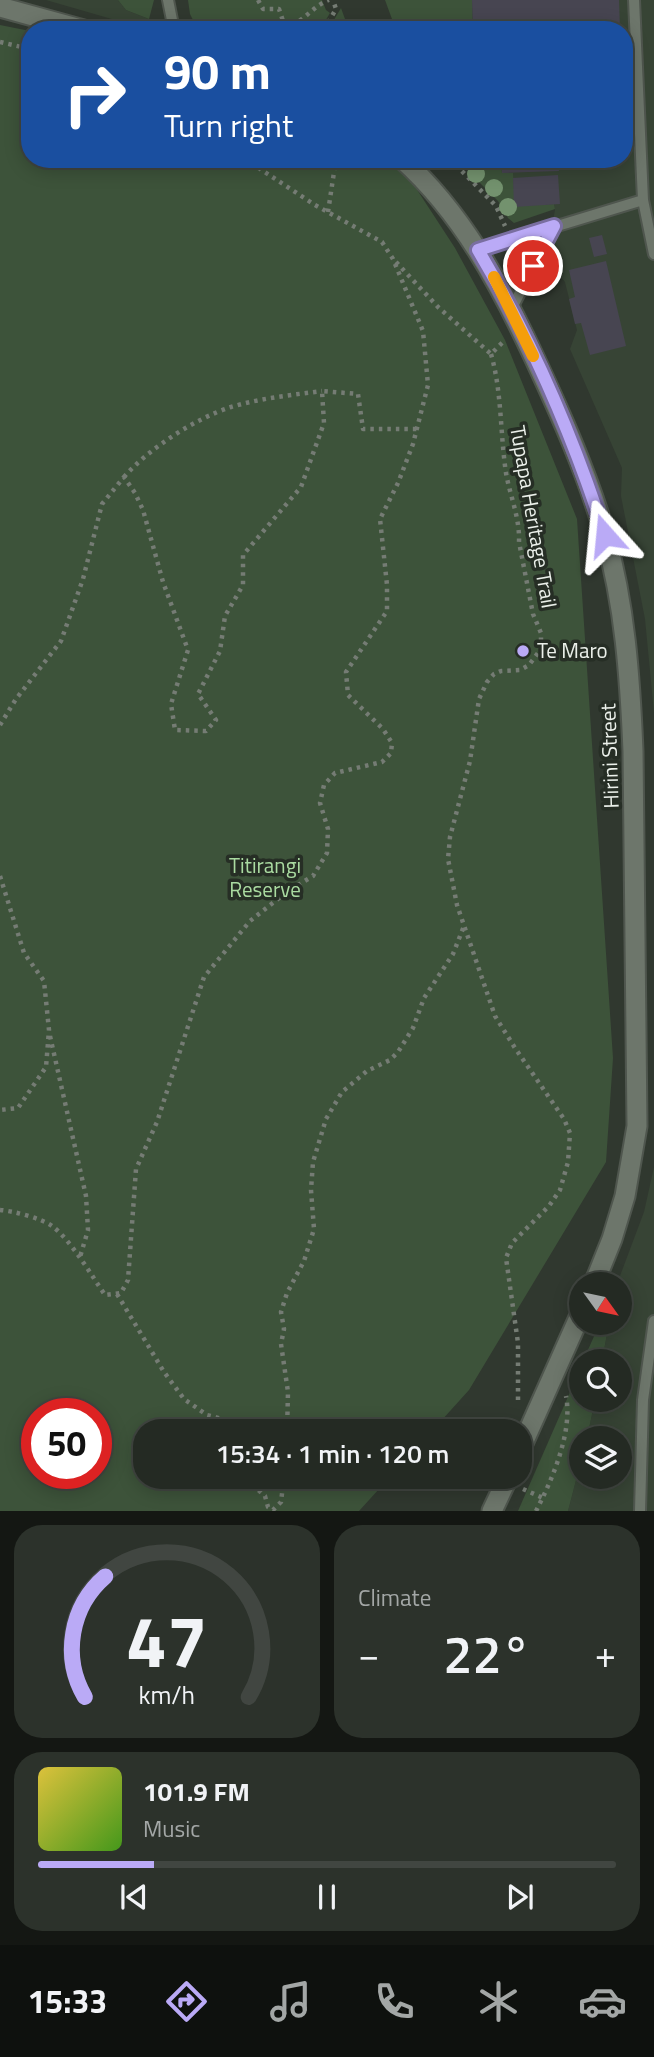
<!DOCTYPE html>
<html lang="en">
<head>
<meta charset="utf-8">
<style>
  :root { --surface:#242a23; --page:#2c322b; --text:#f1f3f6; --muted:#a3a7a6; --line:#414641; --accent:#baaaf6 }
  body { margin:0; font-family:"Titillium Web",sans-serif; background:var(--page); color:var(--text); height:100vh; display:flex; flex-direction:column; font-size:26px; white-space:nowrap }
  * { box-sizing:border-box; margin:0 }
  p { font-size:23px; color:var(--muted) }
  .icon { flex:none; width:38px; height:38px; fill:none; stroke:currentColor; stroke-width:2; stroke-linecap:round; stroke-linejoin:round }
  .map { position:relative; height:1511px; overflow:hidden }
  .sheet { display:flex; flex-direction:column; gap:14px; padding:14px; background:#141713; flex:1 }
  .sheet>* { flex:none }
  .top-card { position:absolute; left:21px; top:21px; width:612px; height:147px; border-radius:28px; box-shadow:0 4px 18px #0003,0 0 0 2px var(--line); background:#1a4fa0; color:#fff; overflow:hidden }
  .needle { width:46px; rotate:123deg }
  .tools { position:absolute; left:569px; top:1272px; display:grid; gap:14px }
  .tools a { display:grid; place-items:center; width:63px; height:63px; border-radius:50%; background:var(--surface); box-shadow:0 4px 18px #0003,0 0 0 2px var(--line); font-size:35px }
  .speed { position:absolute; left:21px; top:1398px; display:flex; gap:14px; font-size:35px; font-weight:700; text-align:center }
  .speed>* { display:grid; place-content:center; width:91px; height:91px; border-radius:50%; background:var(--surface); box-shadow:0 4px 18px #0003,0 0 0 2px var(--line); line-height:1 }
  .speed .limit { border:10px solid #d22; background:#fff; color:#111 }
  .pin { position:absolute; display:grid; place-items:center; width:60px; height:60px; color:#fff; margin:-30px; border:4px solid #fff; border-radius:50%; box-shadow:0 2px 7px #0007 }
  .me { position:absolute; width:77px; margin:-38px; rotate:342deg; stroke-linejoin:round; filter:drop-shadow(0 0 5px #0008) }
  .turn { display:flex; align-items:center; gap:24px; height:147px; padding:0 28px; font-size:32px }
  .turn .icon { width:91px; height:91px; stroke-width:2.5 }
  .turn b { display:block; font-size:49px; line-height:60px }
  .big { font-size:52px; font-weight:600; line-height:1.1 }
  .sheet .widget { flex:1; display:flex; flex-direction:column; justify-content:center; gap:10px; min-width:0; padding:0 24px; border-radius:28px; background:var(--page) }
  .sheet .dial { align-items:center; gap:0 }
  .dial svg { height:182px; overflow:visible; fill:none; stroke:var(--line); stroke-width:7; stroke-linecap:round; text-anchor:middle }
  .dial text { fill:var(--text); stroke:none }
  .song { display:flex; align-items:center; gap:21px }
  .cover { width:84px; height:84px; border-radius:10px; background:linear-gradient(135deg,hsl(50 70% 55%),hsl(100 70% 35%)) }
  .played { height:7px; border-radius:4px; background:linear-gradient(90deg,var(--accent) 20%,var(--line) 20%) }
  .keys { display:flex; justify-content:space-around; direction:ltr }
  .heat { display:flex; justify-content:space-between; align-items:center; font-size:38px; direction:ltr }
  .sheet .tiles { flex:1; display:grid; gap:14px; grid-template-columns:1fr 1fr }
  .widget:last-child { grid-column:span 2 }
  .trip { position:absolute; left:133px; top:1419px; width:399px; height:70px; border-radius:28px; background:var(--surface); box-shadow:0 4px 18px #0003,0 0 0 2px var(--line); font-weight:600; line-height:70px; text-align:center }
  .menu { display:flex; height:112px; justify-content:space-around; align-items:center; background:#0e110e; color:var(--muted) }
  .menu .icon { width:49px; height:49px }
  .menu .on { color:var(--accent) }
  .menu b { font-size:32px; color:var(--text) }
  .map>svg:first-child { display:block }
  .built { fill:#374435 }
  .green { fill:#3d533a; fill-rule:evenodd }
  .building { fill:#474551 }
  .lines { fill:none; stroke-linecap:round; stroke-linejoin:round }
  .service-casing { stroke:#4f564e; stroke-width:14 }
  .secondary-casing { stroke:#4f564e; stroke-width:23 }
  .path { stroke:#757c74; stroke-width:4.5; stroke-dasharray:3.5 5; stroke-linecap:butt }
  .service { stroke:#6d766b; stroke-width:10 }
  .secondary { stroke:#6d766b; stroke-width:19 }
  .tree { fill:#73926e }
  .route-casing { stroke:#796ea0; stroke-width:18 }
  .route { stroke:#baaaf6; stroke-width:12 }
  .slow { stroke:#f59e0b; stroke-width:12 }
  .poi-dot { fill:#baaaf6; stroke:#262e25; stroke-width:2.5 }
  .labels { text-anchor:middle; stroke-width:7; stroke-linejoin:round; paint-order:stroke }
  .street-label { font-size:21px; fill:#ebf0ea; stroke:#262e25 }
  .poi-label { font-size:21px; fill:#ebf0ea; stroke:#262e25; text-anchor:start }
  .park-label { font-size:21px; fill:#aadba1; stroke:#262e25 }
</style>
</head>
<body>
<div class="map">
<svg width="654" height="1511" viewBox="0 0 654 1511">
  <rect width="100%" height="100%" fill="#30382f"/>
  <path class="built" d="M 46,0 L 118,0 L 126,10 L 149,19 L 146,24 L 136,26 Z
    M 472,0 L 654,0 L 654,713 L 645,619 L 621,496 L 622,468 L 570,349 L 577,330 L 565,282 L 546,258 L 555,210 L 554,204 L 514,207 L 502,173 L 501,159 L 625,159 L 625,30 L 473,30 Z
    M 654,1167 L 654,1511 L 568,1511 L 581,1461 L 581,1477 L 620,1477 L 620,1438 L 587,1438 L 595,1400 L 620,1400 L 620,1362 L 602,1361 L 609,1323 L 620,1323 L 620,1284 L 617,1284 L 644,1212 Z"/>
  <path class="green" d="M 118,0 L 154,0 L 149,19 L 126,10 Z
    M 188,0 L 322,0 L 326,10 L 330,13 L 321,28 L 322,30 L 198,30 L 190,14 Z
    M 385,0 L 472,0 L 473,30 L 396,30 Z
    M 341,8 L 349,30 L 328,30 Z
    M 0,25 L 30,31 L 30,159 L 397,159 L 455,248 L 505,340 L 577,519 L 613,1058 L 606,1162 L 469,1390 L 432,1431 L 145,1432 L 145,1477 L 390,1477 L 359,1511 L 0,1511 ZM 37,1414 L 96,1414 L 96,1474 L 37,1474 Z
    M 464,159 L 501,159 L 502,173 L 513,173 L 515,206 L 554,204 L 555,209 L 514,223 L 508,218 L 498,201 L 471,174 Z
    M 600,1323 L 609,1323 L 602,1361 L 583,1361 Z
    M 581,1367 L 581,1400 L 595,1400 L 587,1438 L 581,1438 L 581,1461 L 568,1511 L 518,1511 Z"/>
  <path class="building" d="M 472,0 L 619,0 L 620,30 L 473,30 Z
    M 501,159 L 558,159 L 559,171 L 502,173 Z
    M 563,159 L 610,159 L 610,166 L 564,168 Z
    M 558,175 L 560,204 L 514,207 L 513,178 Z
    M 602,235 L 607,254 L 594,257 L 589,238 Z
    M 606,261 L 626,346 L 590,355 L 581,323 L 575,324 L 569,299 L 575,297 L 569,270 Z"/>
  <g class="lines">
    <defs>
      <path id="service" d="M 168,0 L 174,30
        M 634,0 L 643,200 L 654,254
        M 478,250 L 643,200
        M 511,310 L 554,226
        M 640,1511 L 643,1400 L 654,1321"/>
      <path id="secondary" d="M 0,7 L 84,30
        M 402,159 C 462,213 500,284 534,357 C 561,415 587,473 605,535 C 625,605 630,678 633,751 L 637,1126 L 625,1196 L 612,1239 L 594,1284
        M 520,1450 L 581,1313
        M 492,1511 L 508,1477"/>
    </defs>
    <use href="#service" class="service-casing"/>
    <use href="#secondary" class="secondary-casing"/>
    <path class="path" d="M 258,0 L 263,9 L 279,9 L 284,24 L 287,26 C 305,22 312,6 329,0
      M 324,30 L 336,9 L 333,0
      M 0,42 L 30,49
      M 450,159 L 496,206 L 505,226
      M 328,212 L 336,159
      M 396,262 L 438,307 L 491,354 L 505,340
      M 491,354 C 502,392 500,433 506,473 C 510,496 520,518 519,542 L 533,614 L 541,633 L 541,649 L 529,665 L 520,670 L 501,671 L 494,674 L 487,682 L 479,699 L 470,761 L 450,837 L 448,859 L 457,905 L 495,1016 L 515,1048 L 564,1119 L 570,1133 L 568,1162 L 560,1190 L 549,1206 L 512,1243 L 506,1258 L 518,1343 L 518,1401
      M 124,477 C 148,449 196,418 231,407 C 261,398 292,395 322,391
      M 0,725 L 16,699 L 61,641 L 83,579 L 102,504 L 124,477 L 135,493 L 143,510 L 163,582 L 188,650 L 171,704 L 175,730 L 206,731 L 216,720 L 198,694 L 220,651 L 225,616 L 243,585 L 243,555 L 301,487 L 324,423 L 322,391 L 358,394 L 363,429 L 417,429
      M 0,876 L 24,953 L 44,981 L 49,1030 L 46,1067 L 18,1108 L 0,1110
      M 50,1036 L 86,1196 L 88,1230 L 80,1257
      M 0,1210 C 13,1211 41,1218 52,1226 C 70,1239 92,1276 105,1295 L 121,1293 L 128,1280 L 136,1169 L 157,1122 L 204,977 L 250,921 L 288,891 L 313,876 L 327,853 L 328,829 L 320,803 L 324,785 L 335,773 L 382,762 L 391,753 L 392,743 L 383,729 L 348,695 L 346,672 L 387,611 L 387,585 L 380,519 L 398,483 L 413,444 L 428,385 L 423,331 L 393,259 L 382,242 L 315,205 L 245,159
      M 117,1294 L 164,1372 L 184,1399 L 207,1415 L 238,1423 L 245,1432
      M 287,1432 L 288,1392 L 281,1344 L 284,1329 L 281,1312 L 287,1293 L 304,1261 L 314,1229 L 311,1190 L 313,1162 L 326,1119 L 342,1092 L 367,1071 L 390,1060 L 398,1052 L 413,1028 L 424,998 L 453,954 L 464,926
      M 262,1477 L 255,1487 L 265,1496 L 268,1507 L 273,1510 L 281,1502 L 284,1477
      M 523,1489 L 543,1498
      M 536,1511 C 552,1480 573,1432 566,1396"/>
    <use href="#service" class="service"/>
    <use href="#secondary" class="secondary"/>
  </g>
  <g class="tree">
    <circle cx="476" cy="174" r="9"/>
    <circle cx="494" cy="188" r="9"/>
    <circle cx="508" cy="207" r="9"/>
  </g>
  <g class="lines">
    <defs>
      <path id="route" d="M 533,266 L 554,226 L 478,250 C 531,339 573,436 605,535"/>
    </defs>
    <use href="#route" class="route-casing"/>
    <use href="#route" class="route"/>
    <path class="slow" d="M 494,277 L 533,356"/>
  </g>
  <circle class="poi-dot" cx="523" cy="651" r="7"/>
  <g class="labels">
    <g class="street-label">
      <text transform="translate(533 517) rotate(80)" y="7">Tupapa Heritage Trail</text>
      <text transform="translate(610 756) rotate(-92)" y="7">Hirini Street</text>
    </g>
    <g class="poi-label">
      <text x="537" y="658">Te Maro</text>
    </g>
    <g class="park-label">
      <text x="265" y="873">Titirangi<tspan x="265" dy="24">Reserve</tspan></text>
    </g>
  </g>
</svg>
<div class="tools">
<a><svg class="needle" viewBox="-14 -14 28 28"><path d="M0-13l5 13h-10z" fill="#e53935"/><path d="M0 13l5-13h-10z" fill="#a3a7a6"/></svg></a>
<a><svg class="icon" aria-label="search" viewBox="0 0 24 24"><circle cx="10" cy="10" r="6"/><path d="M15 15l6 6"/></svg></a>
<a><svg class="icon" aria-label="layers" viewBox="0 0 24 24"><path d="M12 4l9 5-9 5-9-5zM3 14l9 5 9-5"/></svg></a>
</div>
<div class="speed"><div class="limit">50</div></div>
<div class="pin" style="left:533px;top:266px;background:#d93025"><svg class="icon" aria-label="arrive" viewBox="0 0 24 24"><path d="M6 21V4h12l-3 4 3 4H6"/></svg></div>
<svg class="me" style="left:605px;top:535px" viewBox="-20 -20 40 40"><path d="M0-17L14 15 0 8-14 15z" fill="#baaaf6" stroke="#fff" stroke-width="4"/></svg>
<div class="trip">15:34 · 1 min · 120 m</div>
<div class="top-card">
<div class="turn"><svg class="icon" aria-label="right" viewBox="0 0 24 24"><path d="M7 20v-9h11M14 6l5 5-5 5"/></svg><div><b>90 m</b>Turn right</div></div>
</div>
</div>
<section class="sheet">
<div class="tiles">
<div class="widget dial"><svg viewBox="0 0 100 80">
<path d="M14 69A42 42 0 1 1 86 69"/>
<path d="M14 69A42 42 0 0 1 23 16" stroke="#baaaf6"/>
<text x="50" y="56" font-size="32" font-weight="700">47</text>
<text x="50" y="72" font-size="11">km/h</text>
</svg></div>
<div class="widget"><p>Climate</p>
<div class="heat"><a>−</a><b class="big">22°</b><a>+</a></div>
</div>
<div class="widget">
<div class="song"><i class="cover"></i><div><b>101.9 FM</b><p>Music</p></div></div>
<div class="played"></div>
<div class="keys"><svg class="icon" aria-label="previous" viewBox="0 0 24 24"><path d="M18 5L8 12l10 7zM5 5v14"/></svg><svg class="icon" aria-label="pause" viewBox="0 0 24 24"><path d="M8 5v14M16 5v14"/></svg><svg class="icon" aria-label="next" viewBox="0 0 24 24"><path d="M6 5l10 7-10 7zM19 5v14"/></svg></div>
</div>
</div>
</section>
<nav class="menu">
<b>15:33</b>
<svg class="icon on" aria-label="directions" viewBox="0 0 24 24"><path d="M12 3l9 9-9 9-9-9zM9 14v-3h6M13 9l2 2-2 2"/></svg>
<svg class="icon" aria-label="music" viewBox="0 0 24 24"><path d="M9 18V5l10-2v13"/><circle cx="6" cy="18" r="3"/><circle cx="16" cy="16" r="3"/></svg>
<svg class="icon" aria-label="phone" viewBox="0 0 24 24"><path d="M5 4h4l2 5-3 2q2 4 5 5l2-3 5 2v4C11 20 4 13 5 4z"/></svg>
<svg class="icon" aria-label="climate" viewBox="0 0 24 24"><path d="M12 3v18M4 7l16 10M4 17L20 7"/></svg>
<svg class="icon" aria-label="car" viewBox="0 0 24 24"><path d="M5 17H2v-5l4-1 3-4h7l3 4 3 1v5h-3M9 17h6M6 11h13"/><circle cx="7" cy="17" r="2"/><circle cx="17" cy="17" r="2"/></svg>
</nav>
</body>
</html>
